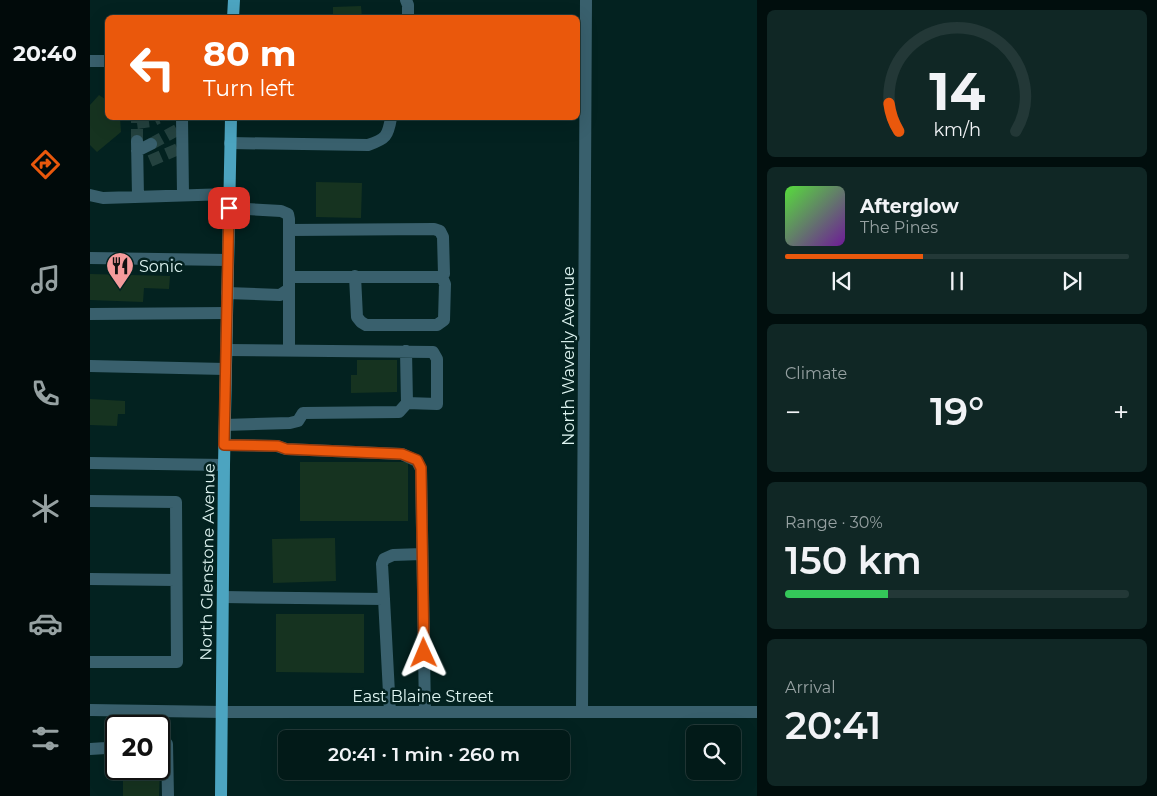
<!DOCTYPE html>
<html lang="en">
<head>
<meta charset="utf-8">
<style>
  :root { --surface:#021a18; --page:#102725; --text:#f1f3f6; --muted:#96a1a2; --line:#233837; --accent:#ea580c }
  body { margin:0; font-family:Montserrat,sans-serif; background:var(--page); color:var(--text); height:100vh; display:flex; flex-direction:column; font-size:19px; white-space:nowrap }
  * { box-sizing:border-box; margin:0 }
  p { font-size:16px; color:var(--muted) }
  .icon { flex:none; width:28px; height:28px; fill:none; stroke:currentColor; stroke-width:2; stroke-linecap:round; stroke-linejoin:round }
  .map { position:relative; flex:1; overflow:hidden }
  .sheet { display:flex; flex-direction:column; gap:10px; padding:10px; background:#010e0d; width:400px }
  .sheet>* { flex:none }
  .banner { position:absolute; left:15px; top:15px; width:475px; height:105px; border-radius:8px; box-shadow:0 5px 20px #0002,0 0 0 1px var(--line); background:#ea580c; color:#fff; overflow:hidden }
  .fabs { position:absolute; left:596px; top:725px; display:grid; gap:10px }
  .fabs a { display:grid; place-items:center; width:55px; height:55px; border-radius:8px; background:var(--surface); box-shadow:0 5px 20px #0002,0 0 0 1px var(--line); font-size:25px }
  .speed { position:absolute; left:15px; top:715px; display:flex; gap:10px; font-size:25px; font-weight:700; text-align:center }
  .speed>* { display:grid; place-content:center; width:65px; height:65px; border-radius:50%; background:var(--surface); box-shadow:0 5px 20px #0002,0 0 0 1px var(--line); line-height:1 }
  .speed .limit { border:2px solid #111; border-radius:8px; background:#fff; color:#111 }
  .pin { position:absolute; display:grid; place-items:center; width:42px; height:42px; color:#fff; margin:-21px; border-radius:10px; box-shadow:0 2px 8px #0006 }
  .me { position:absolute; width:55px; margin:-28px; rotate:359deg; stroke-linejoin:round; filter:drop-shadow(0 0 4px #0008) }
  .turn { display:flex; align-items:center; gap:18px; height:105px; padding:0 15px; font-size:22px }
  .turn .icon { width:65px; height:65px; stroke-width:2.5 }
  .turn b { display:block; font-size:35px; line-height:42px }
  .big { font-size:38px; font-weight:600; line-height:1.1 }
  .sheet .widget { flex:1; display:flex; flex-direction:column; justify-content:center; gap:8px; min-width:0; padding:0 18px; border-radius:8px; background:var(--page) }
  .sheet .dial { align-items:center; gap:0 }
  .dial svg { height:130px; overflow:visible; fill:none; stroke:var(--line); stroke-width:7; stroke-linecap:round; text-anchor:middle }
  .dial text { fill:var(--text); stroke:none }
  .song { display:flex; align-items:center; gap:15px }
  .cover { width:60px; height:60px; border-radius:8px; background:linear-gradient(135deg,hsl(110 70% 55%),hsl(280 70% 35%)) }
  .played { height:5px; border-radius:2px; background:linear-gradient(90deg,var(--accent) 40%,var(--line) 40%) }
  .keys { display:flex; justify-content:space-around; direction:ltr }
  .heat { display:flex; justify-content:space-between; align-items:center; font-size:28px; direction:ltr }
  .charge { height:8px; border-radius:4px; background:linear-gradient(90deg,#34c759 30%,var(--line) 0) }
  .trip { position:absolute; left:188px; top:730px; width:292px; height:50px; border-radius:8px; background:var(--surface); box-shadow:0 5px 20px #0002,0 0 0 1px var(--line); font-weight:600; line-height:50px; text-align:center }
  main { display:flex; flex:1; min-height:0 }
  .tab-bar { display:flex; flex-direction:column; width:90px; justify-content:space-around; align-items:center; background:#010a0a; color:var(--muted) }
  .tab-bar .icon { width:35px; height:35px }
  .tab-bar .current { color:var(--accent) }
  .tab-bar b { font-size:22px; color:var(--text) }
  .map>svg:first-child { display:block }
  .building { fill:#163320 }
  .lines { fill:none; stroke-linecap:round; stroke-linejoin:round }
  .minor-tunnel { stroke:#24423f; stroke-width:12; stroke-dasharray:12 6; stroke-linecap:butt }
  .minor { stroke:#39606d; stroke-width:12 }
  .major { stroke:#4ca4c0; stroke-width:12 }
  .route-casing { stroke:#983908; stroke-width:12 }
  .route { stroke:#ea580c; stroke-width:9 }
  .labels { text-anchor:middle; stroke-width:5; stroke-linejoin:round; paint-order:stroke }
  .poi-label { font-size:16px; fill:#def4f1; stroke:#032220; text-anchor:start }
  .street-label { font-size:16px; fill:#def4f1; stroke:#032220 }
</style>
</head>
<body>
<main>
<nav class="tab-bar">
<b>20:40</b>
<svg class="icon current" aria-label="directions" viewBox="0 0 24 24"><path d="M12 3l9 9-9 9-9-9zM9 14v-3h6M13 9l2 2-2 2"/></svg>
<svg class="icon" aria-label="music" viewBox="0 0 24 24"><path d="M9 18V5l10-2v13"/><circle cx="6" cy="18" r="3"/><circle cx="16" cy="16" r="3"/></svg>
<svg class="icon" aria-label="phone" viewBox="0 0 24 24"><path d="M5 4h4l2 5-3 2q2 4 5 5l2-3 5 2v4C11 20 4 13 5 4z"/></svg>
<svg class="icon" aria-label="climate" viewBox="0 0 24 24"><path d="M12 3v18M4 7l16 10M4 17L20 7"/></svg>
<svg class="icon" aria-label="car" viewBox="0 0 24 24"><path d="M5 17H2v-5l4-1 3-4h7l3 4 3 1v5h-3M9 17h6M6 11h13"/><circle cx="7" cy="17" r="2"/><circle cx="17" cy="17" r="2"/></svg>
<svg class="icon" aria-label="filters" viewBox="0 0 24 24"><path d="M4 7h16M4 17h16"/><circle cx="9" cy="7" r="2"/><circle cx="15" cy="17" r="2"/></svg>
</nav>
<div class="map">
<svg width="667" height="796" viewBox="0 0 667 796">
  <rect width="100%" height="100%" fill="#032220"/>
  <path class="building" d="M 271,6 L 272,18 L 243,18 L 243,7 Z
    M 9,95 L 18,101 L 18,118 L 30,118 L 31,132 L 7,152 L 0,145 L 0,105 Z
    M 226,182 L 272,183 L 271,218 L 226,217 Z
    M 0,274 L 80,276 L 79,289 L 54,288 L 53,302 L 0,300 Z
    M 267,360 L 307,360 L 307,392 L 261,393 L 261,375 L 267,375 Z
    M 0,399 L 35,401 L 35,414 L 28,414 L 27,426 L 0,425 Z
    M 210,462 L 318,462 L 318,521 L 210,521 Z
    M 245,538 L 246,581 L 183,583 L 182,539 Z
    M 186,614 L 274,614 L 274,673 L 186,672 Z
    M 69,745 L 71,745 L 70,760 L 69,760 Z
    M 33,769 L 70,769 L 69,796 L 33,796 Z"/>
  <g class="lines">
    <path class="minor-tunnel" d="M 47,123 L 62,121 L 68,118
      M 47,141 L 47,118
      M 61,144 L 87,130
      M 60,161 L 88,149"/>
    <path class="minor" d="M 316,0 L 318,5 L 318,18
      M 0,61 L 18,61
      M 92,118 L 93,195
      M 47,141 L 48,197
      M 140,143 L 278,145 C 296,139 298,136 301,118
      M 47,151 L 61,144
      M 0,195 L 13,198 L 139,194
      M 0,258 L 138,260
      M 265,276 L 267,317 L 271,322 L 276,325 L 347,325 L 354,320 L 355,284 L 352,277
      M 199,277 L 352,277 L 354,274 L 353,237 L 350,231 L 344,229 L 199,230
      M 199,289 L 199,351
      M 137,293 L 190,295 L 199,289 L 199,219 L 198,214 L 191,211 L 139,208
      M 0,314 L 137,313
      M 316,351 L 317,403
      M 0,366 L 135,369
      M 135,425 L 200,423 L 208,421 L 213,413 L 309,412 L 317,403 L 347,404 L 347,359 L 343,352 L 136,350
      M 134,445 L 187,446 L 196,449 L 312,454 L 327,461 L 331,469 L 335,712
      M 0,463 L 134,465
      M 0,501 L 86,502 L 87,662 L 0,662
      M 0,579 L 86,580
      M 133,597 L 294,599 L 300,712
      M 294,599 L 292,564 L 294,559 L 303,555 L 332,554
      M 0,710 L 132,712 L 667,712
      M 492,712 L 496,0
      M 69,739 L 73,739 L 77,744 L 78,796
      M 0,749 L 16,748 L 26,741"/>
    <path class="major" d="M 143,18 L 144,0
      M 131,796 L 134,465 L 141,118"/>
  </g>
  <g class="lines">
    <defs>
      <path id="route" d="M 139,208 L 134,445 L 188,446 L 196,449 L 312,454 L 327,460 L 331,468 L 334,653"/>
    </defs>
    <use href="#route" class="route-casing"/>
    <use href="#route" class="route"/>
  </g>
  <defs>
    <symbol id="restaurant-pin" viewBox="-11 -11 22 30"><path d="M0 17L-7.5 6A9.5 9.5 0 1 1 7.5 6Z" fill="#f59b9c" stroke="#032220"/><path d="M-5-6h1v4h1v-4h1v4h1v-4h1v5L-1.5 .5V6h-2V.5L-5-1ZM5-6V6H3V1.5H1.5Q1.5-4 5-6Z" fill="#111"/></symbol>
  </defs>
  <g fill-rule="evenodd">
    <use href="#restaurant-pin" x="14" y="250" width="32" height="43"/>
  </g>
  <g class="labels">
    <g class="poi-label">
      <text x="49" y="272">Sonic</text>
    </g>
    <g class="street-label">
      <text transform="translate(478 356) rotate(-90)" y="6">North Waverly Avenue</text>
      <text transform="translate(117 562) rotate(-89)" y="6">North Glenstone Avenue</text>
      <text x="333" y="702">East Blaine Street</text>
    </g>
  </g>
</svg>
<div class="fabs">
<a><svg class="icon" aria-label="search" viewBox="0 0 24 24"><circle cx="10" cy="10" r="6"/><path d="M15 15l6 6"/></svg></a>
</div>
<div class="speed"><div class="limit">20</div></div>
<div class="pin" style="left:139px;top:208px;background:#d93025"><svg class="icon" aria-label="arrive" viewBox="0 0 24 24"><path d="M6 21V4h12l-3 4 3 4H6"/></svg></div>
<svg class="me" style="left:334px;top:653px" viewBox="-20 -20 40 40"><path d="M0-17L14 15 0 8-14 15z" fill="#ea580c" stroke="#fff" stroke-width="4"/></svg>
<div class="trip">20:41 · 1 min · 260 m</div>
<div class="banner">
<div class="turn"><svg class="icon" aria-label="left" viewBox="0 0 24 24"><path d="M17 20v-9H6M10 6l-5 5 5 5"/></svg><div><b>80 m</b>Turn left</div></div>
</div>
</div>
<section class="sheet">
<div class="widget dial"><svg viewBox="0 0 100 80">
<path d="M14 69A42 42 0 1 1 86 69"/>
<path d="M14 69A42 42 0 0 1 8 52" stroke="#ea580c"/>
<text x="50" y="56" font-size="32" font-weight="700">14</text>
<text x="50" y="72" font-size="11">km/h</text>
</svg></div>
<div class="widget">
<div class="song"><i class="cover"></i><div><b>Afterglow</b><p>The Pines</p></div></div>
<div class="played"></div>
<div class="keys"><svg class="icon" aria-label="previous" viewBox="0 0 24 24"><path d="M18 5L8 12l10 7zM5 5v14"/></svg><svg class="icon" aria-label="pause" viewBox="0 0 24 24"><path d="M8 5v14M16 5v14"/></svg><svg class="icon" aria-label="next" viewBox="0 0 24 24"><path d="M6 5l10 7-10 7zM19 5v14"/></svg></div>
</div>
<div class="widget"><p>Climate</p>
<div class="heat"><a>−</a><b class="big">19°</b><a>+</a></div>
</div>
<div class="widget"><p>Range · 30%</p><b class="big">150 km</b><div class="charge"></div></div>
<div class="widget"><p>Arrival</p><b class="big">20:41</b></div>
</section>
</main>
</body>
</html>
